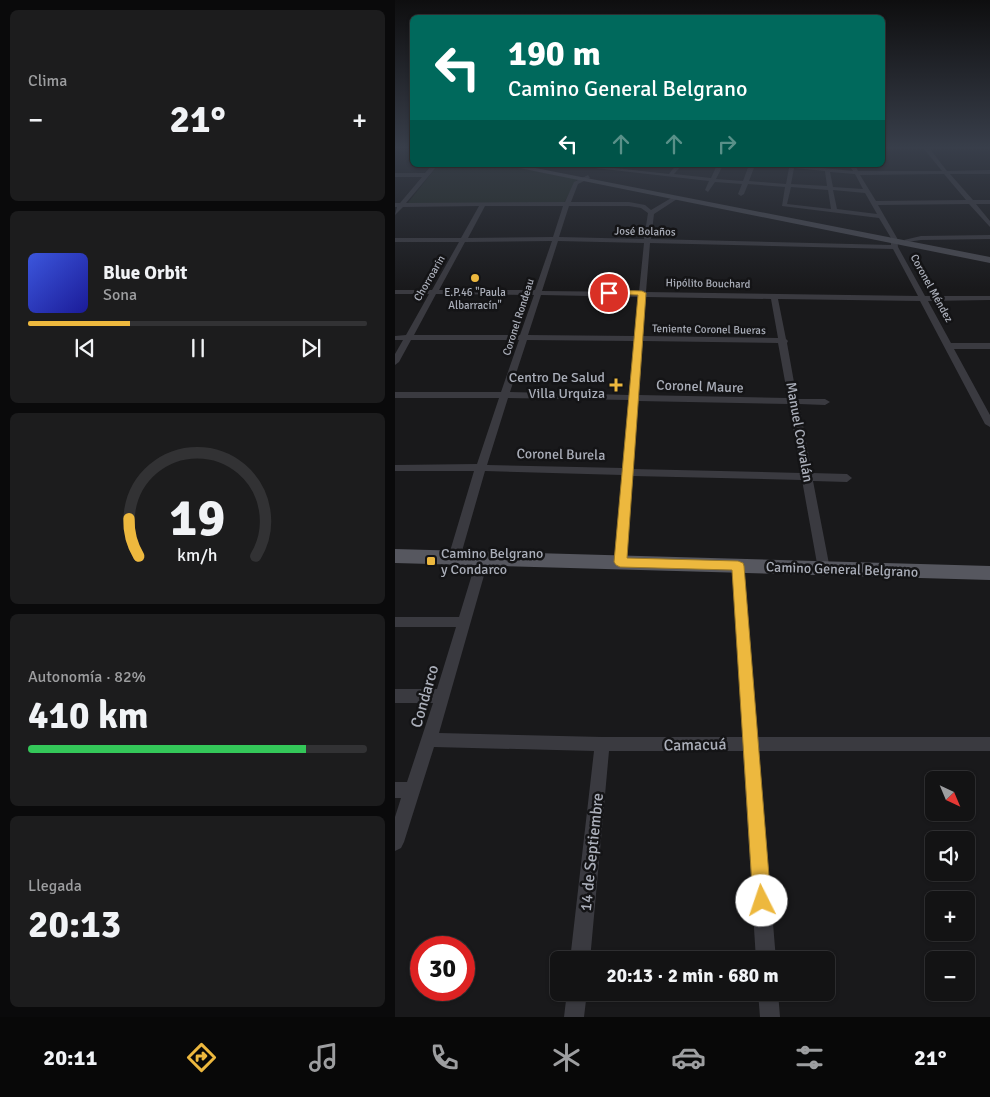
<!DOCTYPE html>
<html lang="es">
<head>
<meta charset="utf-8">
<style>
  :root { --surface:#131314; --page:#1c1c1d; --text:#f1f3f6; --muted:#9d9ea0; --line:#323234; --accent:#edb83e }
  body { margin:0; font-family:Signika,sans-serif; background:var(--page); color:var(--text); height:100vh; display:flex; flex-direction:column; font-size:19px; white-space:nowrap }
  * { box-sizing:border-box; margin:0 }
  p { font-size:16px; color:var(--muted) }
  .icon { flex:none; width:28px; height:28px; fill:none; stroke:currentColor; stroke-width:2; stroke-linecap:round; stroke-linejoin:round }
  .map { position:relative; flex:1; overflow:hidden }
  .side { display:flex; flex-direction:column; gap:10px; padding:10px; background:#0a0a0b; width:395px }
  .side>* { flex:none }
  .guide { position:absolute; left:15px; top:15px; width:475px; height:152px; border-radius:8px; box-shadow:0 1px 4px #0004,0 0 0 1px var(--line); background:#00695c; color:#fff; overflow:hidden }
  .needle { width:32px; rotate:136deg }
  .buttons { position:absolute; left:530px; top:771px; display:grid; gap:10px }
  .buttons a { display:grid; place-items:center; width:50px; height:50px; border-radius:8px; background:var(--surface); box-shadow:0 1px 4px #0004,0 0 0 1px var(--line); font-size:25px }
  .speed { position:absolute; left:15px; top:936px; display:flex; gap:10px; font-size:25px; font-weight:700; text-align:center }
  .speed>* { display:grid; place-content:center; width:65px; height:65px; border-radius:50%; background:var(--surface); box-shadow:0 1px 4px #0004,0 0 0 1px var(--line); line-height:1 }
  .speed .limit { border:8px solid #d22; background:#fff; color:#111 }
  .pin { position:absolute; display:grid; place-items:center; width:42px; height:42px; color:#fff; margin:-21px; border:2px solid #fff; border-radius:50%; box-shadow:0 1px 5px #0007 }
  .me { position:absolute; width:55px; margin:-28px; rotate:356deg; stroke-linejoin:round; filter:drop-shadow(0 0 4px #0008) }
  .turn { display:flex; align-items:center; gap:18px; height:105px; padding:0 15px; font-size:22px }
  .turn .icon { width:65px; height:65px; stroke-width:2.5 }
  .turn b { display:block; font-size:35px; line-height:42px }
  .lanes { display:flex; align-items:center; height:48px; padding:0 15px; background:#0003; justify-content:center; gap:25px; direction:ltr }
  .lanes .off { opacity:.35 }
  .big { font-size:38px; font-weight:700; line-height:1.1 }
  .side .widget { flex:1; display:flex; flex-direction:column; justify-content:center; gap:8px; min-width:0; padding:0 18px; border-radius:8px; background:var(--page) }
  .side .dial { align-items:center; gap:0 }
  .dial svg { height:130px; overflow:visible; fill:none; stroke:var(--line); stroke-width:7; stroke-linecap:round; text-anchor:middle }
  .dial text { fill:var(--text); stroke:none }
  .song { display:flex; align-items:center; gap:15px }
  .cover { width:60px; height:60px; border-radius:8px; background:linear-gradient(135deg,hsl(230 70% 55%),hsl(240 70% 35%)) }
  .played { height:5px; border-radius:2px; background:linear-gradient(90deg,var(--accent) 30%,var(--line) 30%) }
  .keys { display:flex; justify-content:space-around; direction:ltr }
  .heat { display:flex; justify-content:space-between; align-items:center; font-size:28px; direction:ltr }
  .charge { height:8px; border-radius:4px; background:linear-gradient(90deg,#34c759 82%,var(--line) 0) }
  .trip { position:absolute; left:155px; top:951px; width:285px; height:50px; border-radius:8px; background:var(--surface); box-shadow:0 1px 4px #0004,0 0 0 1px var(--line); font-weight:700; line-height:50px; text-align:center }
  .tab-bar { display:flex; height:80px; justify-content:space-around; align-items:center; background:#080808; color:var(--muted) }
  .tab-bar .icon { width:35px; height:35px }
  .tab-bar .selected { color:var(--accent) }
  .tab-bar b { font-size:22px; color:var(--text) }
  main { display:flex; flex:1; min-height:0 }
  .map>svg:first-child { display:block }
  .green { fill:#212922 }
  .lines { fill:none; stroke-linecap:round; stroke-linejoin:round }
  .minor { fill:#3a3a40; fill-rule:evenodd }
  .secondary { fill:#484950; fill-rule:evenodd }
  .primary { fill:#56575f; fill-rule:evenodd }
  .route { fill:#edb83e; stroke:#9a7828 }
  .poi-dot { fill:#edb83e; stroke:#141416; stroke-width:2 }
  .labels { text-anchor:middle; stroke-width:5; stroke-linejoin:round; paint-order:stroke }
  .far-street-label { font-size:11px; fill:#abafba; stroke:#141416 }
  .far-poi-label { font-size:11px; fill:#abafba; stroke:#141416 }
  .poi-label { font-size:14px; fill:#abafba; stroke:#141416; text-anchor:end }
  .street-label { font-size:14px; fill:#abafba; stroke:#141416 }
  .near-street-label { font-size:16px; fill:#abafba; stroke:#141416 }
</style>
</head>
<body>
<main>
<section class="side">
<div class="widget"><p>Clima</p>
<div class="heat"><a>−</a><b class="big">21°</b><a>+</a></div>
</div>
<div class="widget">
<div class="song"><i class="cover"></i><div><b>Blue Orbit</b><p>Sona</p></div></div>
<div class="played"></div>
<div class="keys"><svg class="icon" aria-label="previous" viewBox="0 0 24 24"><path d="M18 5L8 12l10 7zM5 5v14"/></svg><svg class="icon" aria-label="pause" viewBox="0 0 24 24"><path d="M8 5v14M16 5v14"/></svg><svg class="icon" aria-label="next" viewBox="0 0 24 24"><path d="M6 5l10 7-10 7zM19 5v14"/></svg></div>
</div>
<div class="widget dial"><svg viewBox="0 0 100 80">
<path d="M14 69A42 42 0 1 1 86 69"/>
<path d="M14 69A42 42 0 0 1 8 46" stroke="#edb83e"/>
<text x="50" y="56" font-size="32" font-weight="700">19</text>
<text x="50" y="72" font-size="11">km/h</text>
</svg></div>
<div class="widget"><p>Autonomía · 82%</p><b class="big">410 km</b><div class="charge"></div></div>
<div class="widget"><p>Llegada</p><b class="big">20:13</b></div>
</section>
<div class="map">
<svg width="595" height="1017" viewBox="0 0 595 1017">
  <rect width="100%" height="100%" fill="#19191b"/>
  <path class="green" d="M 43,165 L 110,165 L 182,179 L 169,203 L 12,204 Z"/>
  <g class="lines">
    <path class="minor" d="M 488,147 L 595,147 L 595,149 L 535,149 L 552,171 L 595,170 L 595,174 L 555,174 L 578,200 L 595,200 L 595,204 L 581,204 L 595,221 L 595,227 L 574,204 L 483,205 L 502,238 L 503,247 L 530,296 L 595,296 L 595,300 L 533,301 L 556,343 L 595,343 L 595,349 L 559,349 L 595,415 L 595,427 L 590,424 L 525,301 L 383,299 L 391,339 L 393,341 L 392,343 L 402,399 L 430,399 L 435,402 L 430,405 L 404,404 L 417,473 L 452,474 L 457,478 L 452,482 L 418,481 L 435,569 L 433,572 L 425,572 L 423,569 L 407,480 L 238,476 L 231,562 L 229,565 L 221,565 L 219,562 L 227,475 L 90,471 L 65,558 L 63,561 L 55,561 L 53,558 L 79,471 L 0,471 L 0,465 L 82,464 L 104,398 L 0,398 L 0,392 L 106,392 L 124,340 L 16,340 L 4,362 L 0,365 L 0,354 L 8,340 L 0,340 L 0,336 L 11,335 L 34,294 L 0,294 L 0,290 L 37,290 L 64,242 L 0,242 L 0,238 L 66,238 L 84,206 L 8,207 L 0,215 L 2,207 L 0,207 L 0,203 L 5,203 L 27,177 L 0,177 L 0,173 L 30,173 L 37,165 L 43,165 L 11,203 L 170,202 L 179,182 L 193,175 L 195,178 L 183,184 L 176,202 L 234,202 L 250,205 L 256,210 L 278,197 L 282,197 L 282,199 L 259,214 L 256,239 L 496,245 L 496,238 L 484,218 L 387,206 L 390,187 L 353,184 L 349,194 L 346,196 L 343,194 L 347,184 L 320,182 L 313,192 L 310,190 L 314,181 L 174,165 L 192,165 L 274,174 L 281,165 L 287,165 L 279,174 L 316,178 L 322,165 L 328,165 L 321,179 L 348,181 L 354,165 L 360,165 L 354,181 L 391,184 L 394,168 L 380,165 L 398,165 L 458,171 L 454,165 L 460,165 L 463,171 L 547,171 L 529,149 L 488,149 ZM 399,168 L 430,171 L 432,186 L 396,184 ZM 435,172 L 460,174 L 468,189 L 438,187 ZM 549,174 L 571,200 L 481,201 L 465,175 ZM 396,187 L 433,190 L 436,209 L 392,204 ZM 438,190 L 470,193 L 482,214 L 442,209 ZM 90,206 L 168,206 L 158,237 L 73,238 ZM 174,206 L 234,206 L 246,208 L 253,213 L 249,239 L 164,237 ZM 157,241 L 140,290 L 44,290 L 70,242 ZM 163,241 L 249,243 L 244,292 L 147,291 ZM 255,243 L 498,249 L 523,296 L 251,292 ZM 41,294 L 139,295 L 125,335 L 19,335 ZM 146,295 L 244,297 L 240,336 L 133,335 ZM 251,297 L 376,299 L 383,338 L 248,336 ZM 132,340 L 239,341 L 234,395 L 115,392 ZM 248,341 L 383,343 L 393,398 L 244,395 ZM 113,398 L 234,400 L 228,468 L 92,465 ZM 243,401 L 394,404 L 406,473 L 238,469 Z
      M 595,235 L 595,239 L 526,240 L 512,242 L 509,240 L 526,236 Z
      M 88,553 L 92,555 L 94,558 L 44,733 L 207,737 L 348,737 L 337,566 L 339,563 L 347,563 L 349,566 L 363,737 L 595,737 L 595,751 L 364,751 L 381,960 L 361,960 L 348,751 L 214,751 L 195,960 L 175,960 L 199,751 L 39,747 L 9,842 L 6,848 L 0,851 L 0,817 L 6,798 L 0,798 L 0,782 L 12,782 L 38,703 L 0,703 L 0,689 L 42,689 L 61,627 L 0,627 L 0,617 L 64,617 L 82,558 L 84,555 Z
      M 172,992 L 192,992 L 189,1017 L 169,1017 Z
      M 363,992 L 383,992 L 385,1017 L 365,1017 Z"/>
    <path class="secondary" d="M 13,146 L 18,146 L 18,149 Z
      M 109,165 L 125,165 L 595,257 L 595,263 Z"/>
    <path class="primary" d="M 0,549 L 595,566 L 595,580 L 0,563 Z"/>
  </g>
  <linearGradient id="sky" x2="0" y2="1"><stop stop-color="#0e0e0f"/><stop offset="0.51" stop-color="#383e4a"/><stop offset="1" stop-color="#383e4a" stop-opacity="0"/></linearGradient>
  <rect width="595" height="289" fill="url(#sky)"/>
  <path class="route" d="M 214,290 L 247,291 L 251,293 L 232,558 L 343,561 L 348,563 L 349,566 L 376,901 L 373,907 L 367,910 L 360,907 L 358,901 L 337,570 L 225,567 L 221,565 L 219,562 L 243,295 L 211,294 L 210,293 Z"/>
  <g class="poi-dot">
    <circle cx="80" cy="278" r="5"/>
    <path d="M218.5 377.5h5v5h5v5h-5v5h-5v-5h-5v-5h5z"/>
    <rect x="31" y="556" width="10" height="10" rx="2.5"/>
  </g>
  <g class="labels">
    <g class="far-street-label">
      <text transform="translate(250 231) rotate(1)" y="4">José Bolaños</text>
      <text transform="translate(34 278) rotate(-60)" y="4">Chorroarin</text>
      <text transform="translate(313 283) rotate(1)" y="4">Hipólito Bouchard</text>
      <text transform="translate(537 288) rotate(61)" y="4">Coronel Méndez</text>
      <text transform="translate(123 317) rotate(-72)" y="4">Coronel Rondeau</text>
      <text transform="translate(314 329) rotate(1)" y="4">Teniente Coronel Bueras</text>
    </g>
    <g class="far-poi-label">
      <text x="80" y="296">E.P.46 "Paula<tspan x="80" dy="13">Albarracín"</tspan></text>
    </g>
    <g class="poi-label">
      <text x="210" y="382">Centro De Salud<tspan x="210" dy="16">Villa Urquiza</tspan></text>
      <text x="46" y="558" text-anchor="start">Camino Belgrano<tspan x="46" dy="16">y Condarco</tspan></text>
    </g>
    <g class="street-label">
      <text transform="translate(305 386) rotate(2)" y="5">Coronel Maure</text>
      <text transform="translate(405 432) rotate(80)" y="5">Manuel Corvalán</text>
      <text transform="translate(166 454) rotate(1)" y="5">Coronel Burela</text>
      <text transform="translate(447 569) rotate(2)" y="5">Camino General Belgrano</text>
    </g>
    <g class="near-street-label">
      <text transform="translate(29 696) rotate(-74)" y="6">Condarco</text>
      <text transform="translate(300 744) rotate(-1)" y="6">Camacuá</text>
      <text transform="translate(196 852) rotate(-84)" y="6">14 de Septiembre</text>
    </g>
  </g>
</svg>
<div class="buttons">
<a><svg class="needle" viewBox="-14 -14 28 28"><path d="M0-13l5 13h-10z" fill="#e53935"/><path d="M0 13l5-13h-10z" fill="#9d9ea0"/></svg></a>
<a><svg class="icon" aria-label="sound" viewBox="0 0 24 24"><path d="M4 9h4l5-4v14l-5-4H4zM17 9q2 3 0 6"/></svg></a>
<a>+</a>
<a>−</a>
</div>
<div class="speed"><div class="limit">30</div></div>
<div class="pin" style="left:214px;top:293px;background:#d93025"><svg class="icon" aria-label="arrive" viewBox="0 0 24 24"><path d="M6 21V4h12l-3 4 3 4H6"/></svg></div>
<svg class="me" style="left:367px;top:901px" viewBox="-20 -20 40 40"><circle r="19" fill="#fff"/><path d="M0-13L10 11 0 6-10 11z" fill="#edb83e"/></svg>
<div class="trip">20:13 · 2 min · 680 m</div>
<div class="guide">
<div class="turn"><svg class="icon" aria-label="left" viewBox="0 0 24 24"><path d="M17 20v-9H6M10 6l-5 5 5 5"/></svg><div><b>190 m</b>Camino General Belgrano</div></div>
<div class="lanes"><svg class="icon" aria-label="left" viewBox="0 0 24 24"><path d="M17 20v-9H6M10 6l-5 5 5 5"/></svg><svg class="icon off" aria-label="ahead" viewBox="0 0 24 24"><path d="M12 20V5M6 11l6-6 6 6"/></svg><svg class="icon off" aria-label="ahead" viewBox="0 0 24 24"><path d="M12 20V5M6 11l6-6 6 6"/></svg><svg class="icon off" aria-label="right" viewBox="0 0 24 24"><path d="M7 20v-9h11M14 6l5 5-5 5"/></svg></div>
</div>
</div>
</main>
<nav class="tab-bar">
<b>20:11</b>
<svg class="icon selected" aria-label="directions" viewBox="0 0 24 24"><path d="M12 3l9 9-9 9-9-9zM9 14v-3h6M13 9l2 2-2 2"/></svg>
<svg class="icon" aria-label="music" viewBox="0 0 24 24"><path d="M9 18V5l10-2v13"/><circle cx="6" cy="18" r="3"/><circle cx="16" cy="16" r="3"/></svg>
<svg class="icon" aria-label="phone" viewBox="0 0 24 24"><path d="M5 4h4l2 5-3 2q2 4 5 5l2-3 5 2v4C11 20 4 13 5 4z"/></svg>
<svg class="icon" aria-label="climate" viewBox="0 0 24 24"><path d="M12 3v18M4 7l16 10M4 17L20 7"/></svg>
<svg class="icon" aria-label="car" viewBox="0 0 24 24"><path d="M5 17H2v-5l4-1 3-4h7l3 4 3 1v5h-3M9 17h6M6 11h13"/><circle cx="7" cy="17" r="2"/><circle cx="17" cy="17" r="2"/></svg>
<svg class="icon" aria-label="filters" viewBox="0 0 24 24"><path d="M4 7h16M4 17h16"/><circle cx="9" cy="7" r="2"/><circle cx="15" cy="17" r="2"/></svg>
<b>21°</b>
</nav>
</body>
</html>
